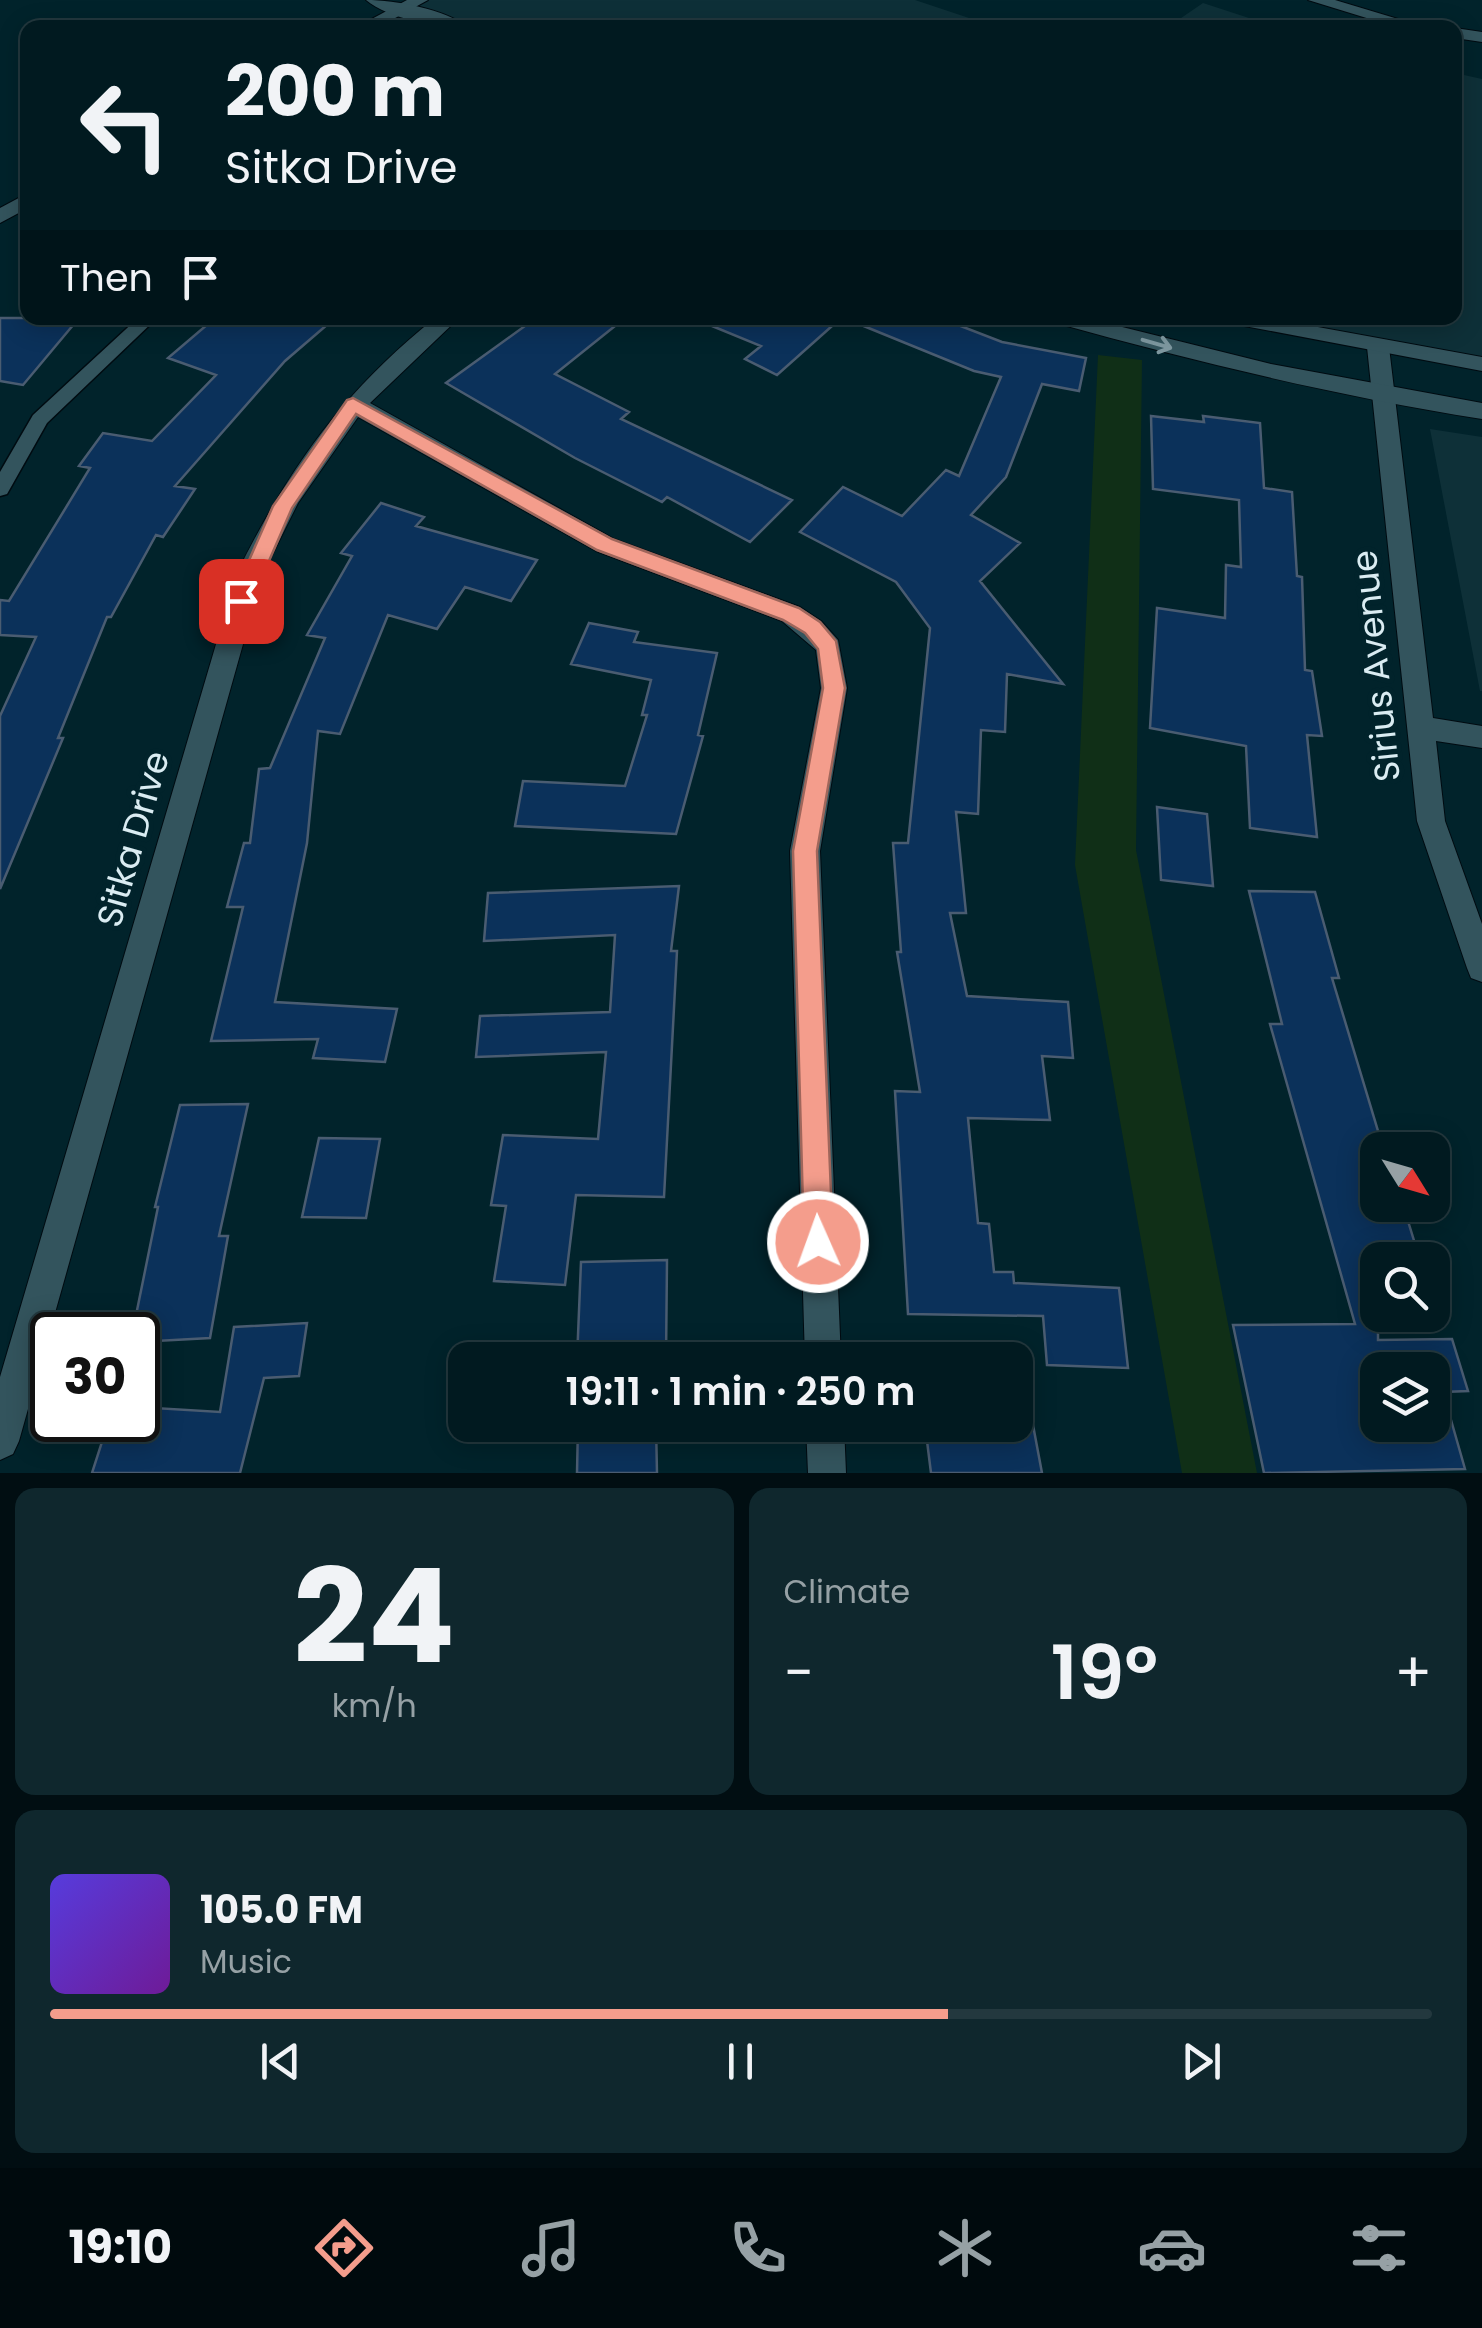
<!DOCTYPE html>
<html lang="en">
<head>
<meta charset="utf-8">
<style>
  :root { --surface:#011a20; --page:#0f272d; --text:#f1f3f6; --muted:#96a1a5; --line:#23383e; --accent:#f49d8c }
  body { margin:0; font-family:Poppins,sans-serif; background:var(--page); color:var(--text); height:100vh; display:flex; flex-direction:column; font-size:38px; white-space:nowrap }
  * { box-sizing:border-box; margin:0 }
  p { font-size:32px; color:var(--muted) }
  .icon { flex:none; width:55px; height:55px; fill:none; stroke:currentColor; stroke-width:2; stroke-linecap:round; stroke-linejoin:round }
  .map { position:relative; height:1473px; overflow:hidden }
  .drawer { display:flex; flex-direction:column; gap:15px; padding:15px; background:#010e12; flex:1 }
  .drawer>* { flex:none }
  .guide { position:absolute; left:20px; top:20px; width:1442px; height:305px; border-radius:20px; box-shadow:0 5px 25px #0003,0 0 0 2px var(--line); background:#011a20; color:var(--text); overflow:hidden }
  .needle { width:65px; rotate:127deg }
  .fabs { position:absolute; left:1360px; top:1132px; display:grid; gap:20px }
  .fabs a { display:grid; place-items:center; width:90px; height:90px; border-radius:20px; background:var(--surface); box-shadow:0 5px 25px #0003,0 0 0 2px var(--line); font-size:50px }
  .speed { position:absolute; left:30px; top:1312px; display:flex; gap:20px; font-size:50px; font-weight:700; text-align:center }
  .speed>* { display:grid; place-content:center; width:130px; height:130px; border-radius:50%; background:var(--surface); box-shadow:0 5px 25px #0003,0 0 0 2px var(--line); line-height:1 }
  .speed .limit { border:5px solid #111; border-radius:15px; background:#fff; color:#111 }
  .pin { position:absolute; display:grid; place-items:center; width:85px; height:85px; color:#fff; margin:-42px; border-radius:20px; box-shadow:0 5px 15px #0006 }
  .me { position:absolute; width:110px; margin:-55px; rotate:358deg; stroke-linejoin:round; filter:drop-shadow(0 0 8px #0008) }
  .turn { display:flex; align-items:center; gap:35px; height:210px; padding:0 40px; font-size:45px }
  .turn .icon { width:130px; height:130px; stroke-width:2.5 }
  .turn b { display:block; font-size:70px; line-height:85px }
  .then { display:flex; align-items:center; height:95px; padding:0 40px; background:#0003; gap:20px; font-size:38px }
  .big { font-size:75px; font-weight:600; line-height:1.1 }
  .drawer .card { flex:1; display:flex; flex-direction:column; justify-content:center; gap:15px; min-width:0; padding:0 35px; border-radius:20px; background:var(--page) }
  .drawer .dial { align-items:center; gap:0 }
  .dial b { font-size:130px; line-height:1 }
  .song { display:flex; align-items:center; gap:30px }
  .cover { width:120px; height:120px; border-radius:15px; background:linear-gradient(135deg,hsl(250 70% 55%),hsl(280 70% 35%)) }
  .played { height:10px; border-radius:5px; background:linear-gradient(90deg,var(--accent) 65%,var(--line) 65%) }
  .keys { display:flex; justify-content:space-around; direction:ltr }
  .heat { display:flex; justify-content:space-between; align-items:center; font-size:55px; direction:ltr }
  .drawer .tiles { flex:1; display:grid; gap:15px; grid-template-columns:1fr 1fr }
  .card:last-child { grid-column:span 2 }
  .trip { position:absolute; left:448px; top:1342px; width:585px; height:100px; border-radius:20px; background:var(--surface); box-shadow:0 5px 25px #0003,0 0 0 2px var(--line); font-weight:600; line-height:100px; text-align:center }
  .dock { display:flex; height:160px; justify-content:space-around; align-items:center; background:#000a0d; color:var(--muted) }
  .dock .icon { width:70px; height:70px }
  .dock .on { color:var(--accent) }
  .dock b { font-size:45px; color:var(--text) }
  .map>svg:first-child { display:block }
  .built { fill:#0e3038 }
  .green { fill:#102f17 }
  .building { fill:#0b315a; stroke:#4a5c71; stroke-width:2.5; fill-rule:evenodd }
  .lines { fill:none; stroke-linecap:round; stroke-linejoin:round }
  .service-casing { stroke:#000b11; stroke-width:3 }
  .minor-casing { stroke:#000b11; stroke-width:2 }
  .tertiary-casing { stroke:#000b11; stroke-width:2 }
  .service { fill:#33545d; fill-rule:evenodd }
  .minor { fill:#33545d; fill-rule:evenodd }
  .tertiary { fill:#33545d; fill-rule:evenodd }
  .oneway { stroke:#7e98a0 }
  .route { fill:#f49d8c; stroke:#9f665b; stroke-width:2.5 }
  .labels { text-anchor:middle; stroke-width:10; stroke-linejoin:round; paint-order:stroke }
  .street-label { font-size:35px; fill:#daecf2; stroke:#01232b }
</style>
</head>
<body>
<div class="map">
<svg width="1482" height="1473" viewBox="0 0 1482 1473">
  <rect width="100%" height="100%" fill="#01232b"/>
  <path class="built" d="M 420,0 L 915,0 L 996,27 L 461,28 L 397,11 Z
    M 1203,3 L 1277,27 L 1168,27 Z
    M 1455,73 L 1482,79 L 1482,364 L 1378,347 L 1239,318 L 1455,318 Z
    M 1430,429 L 1482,437 L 1482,691 L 1480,691 Z"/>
  <path class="green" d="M 1098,355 L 1142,360 L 1136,850 L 1257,1473 L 1182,1473 L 1075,865 Z"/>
  <path class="building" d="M 0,318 L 79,318 L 23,385 L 0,381 Z
    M 215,318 L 335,318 L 285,361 L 175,486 L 195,489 L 163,537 L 156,535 L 111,617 L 107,617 L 58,738 L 63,738 L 0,889 L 0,716 L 36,637 L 0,635 L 0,600 L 9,601 L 90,468 L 79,466 L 103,433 L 152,441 L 216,375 L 168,358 Z
    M 536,318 L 625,318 L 555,374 L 629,412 L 621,419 L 792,500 L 750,542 L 667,497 L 662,502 L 575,458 L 446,383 Z
    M 841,318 L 777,375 L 745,359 L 761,346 L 695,319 Z
    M 844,318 L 940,318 L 1002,342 L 1086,358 L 1079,391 L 1042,384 L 1006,477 L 971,515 L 1020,543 L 980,581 L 1063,684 L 1007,674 L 1005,732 L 981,730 L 978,814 L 956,812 L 966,913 L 950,913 L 967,996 L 1068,1002 L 1073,1058 L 1042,1056 L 1050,1120 L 968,1118 L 978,1223 L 989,1224 L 994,1272 L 1013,1272 L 1014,1283 L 1119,1288 L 1128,1368 L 1047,1365 L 1043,1316 L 908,1314 L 895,1091 L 920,1092 L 897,952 L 901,952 L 893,843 L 908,843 L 930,628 L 896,582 L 800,532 L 843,487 L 902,516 L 946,470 L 959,476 L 1001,377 L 974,371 Z
    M 1151,416 L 1204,422 L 1203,416 L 1260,423 L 1264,488 L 1292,492 L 1297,576 L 1302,577 L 1305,670 L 1312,671 L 1322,736 L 1307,735 L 1317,837 L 1250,828 L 1246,746 L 1150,728 L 1157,608 L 1225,618 L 1226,565 L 1241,567 L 1239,500 L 1153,489 Z
    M 381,503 L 424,517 L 416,526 L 537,560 L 511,601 L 465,587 L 437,629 L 388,615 L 340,734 L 318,731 L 307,843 L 275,1002 L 397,1009 L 385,1062 L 313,1058 L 318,1039 L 211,1041 L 243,907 L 227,907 L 244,843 L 250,843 L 259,769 L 270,768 L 325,638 L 307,635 L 352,556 L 341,553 Z
    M 589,623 L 638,632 L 634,642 L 717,653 L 698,735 L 703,736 L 676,834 L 515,826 L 523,781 L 625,786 L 647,715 L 642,715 L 651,680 L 571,664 Z
    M 1157,807 L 1207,814 L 1213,886 L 1161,880 Z
    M 679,886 L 671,951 L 677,951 L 664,1197 L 576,1195 L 565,1285 L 494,1281 L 506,1206 L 491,1205 L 503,1135 L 598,1139 L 606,1052 L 476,1057 L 480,1016 L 610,1012 L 615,935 L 484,941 L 488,893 Z
    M 1249,891 L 1315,892 L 1339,978 L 1332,978 L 1378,1131 L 1378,1205 L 1403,1205 L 1420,1260 L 1378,1260 L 1378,1340 L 1452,1339 L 1468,1391 L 1443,1392 L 1465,1469 L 1264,1473 L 1233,1325 L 1355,1324 L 1270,1024 L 1282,1024 ZM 1378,1370 L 1432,1370 L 1432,1425 L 1378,1425 Z
    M 248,1104 L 219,1236 L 228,1236 L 210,1338 L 138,1342 L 138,1335 L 132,1335 L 158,1207 L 155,1207 L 180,1105 Z
    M 319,1138 L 380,1139 L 366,1218 L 302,1217 Z
    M 667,1260 L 666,1360 L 577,1360 L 581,1262 Z
    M 307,1323 L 299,1376 L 264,1378 L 240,1473 L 92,1473 L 109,1420 L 138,1420 L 138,1407 L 220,1412 L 234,1327 Z
    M 578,1425 L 656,1425 L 657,1473 L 577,1473 Z
    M 925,1425 L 1033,1425 L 1042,1473 L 931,1473 Z"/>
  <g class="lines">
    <defs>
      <path id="service" d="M 138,318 L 157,318 L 47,423 L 7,494 L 0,496 L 0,472 L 33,415 Z"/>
      <path id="minor" d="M 407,0 L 428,0 L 377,28 L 355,28 Z
        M 1308,0 L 1335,0 L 1428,28 L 1399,28 Z
        M 1455,28 L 1482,32 L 1482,42 L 1455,38 Z
        M 28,193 L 28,208 L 0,223 L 0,208 Z
        M 435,318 L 459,318 L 370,403 L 614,539 L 800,607 L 821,621 L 838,640 L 847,688 L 820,851 L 841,1360 L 805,1360 L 790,851 L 821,688 L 816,650 L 782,621 L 596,551 L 358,417 L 298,503 L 263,573 L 19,1441 L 13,1454 L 0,1460 L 0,1377 L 237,573 C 290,466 343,392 435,318 Z
        M 1378,340 L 1389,347 L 1433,718 L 1482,726 L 1482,748 L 1436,741 L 1445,821 L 1482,924 L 1482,982 L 1471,978 L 1467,968 L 1417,821 L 1367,347 Z
        M 806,1425 L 844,1425 L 846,1473 L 808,1473 Z"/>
      <path id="tertiary" d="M 366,0 C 396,0 445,9 469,28 C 439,28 389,19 366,0 Z
        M 1052,318 L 1086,318 L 1271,364 L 1482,403 L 1482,419 C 1337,396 1196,362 1056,323 Z
        M 1229,318 L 1269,318 L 1482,357 L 1482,371 L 1239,325 Z"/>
    </defs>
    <use href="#service" class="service-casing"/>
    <use href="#minor" class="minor-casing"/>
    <use href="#tertiary" class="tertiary-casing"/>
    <use href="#service" class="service"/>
    <use href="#minor" class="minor"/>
    <use href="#tertiary" class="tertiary"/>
  </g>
  <defs><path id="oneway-shaft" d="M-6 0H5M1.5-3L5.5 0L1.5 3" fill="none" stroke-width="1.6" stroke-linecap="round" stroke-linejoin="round" transform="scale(2.5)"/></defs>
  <use class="oneway" href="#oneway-shaft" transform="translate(1157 344) rotate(16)"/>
  <path class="route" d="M 353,398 L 612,539 L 799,608 L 820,622 L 836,641 L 845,688 L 817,851 L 833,1242 L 829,1253 L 818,1257 L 808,1253 L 804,1242 L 793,851 L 823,688 L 818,649 L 805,633 L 783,620 L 597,550 L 356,414 L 292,508 L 249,607 L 234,607 L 231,601 L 273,506 L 347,400 Z"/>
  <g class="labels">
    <g class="street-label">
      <text transform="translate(1376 666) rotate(-96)" y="12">Sirius Avenue</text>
      <text transform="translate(133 839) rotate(-74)" y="12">Sitka Drive</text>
    </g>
  </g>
</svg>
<div class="fabs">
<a><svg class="needle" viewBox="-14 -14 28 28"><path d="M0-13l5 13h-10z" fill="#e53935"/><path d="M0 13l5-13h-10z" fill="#96a1a5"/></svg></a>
<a><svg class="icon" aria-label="search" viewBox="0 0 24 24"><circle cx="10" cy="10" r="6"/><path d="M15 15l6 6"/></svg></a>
<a><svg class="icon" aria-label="layers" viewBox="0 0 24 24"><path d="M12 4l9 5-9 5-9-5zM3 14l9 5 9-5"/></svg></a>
</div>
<div class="speed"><div class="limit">30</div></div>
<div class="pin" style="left:241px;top:601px;background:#d93025"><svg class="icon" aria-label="arrive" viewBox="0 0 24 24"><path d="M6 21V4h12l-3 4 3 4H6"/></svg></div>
<svg class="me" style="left:818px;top:1242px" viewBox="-20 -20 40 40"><circle r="17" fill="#f49d8c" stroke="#fff" stroke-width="3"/><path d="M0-11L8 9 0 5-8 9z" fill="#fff"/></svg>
<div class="trip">19:11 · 1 min · 250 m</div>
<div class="guide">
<div class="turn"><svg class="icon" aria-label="left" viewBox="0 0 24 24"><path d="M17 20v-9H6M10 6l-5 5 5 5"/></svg><div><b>200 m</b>Sitka Drive</div></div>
<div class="then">Then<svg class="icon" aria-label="arrive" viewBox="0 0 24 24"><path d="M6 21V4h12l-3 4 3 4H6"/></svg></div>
</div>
</div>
<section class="drawer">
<div class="tiles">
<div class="card dial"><b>24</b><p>km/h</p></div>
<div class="card"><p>Climate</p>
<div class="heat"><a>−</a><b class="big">19°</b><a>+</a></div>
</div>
<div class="card">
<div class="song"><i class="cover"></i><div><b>105.0 FM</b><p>Music</p></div></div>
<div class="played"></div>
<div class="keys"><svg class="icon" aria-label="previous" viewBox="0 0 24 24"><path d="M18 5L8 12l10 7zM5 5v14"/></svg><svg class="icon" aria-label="pause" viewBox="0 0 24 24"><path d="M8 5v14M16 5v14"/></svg><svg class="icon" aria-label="next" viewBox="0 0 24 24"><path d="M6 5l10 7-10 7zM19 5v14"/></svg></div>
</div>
</div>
</section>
<nav class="dock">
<b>19:10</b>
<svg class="icon on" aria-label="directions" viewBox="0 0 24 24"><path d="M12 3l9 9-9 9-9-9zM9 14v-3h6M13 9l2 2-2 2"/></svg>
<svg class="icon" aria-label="music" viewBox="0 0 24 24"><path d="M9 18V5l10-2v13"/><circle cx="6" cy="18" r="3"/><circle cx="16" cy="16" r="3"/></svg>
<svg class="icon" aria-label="phone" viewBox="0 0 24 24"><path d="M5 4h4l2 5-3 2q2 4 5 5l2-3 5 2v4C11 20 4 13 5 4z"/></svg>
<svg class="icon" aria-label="climate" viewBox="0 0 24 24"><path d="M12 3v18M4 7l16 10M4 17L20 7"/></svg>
<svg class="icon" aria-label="car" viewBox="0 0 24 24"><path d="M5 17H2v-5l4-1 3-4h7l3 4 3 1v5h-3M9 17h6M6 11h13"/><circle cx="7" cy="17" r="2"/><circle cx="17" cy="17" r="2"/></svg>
<svg class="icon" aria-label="filters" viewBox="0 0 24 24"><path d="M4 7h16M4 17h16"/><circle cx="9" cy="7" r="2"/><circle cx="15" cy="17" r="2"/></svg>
</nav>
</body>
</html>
